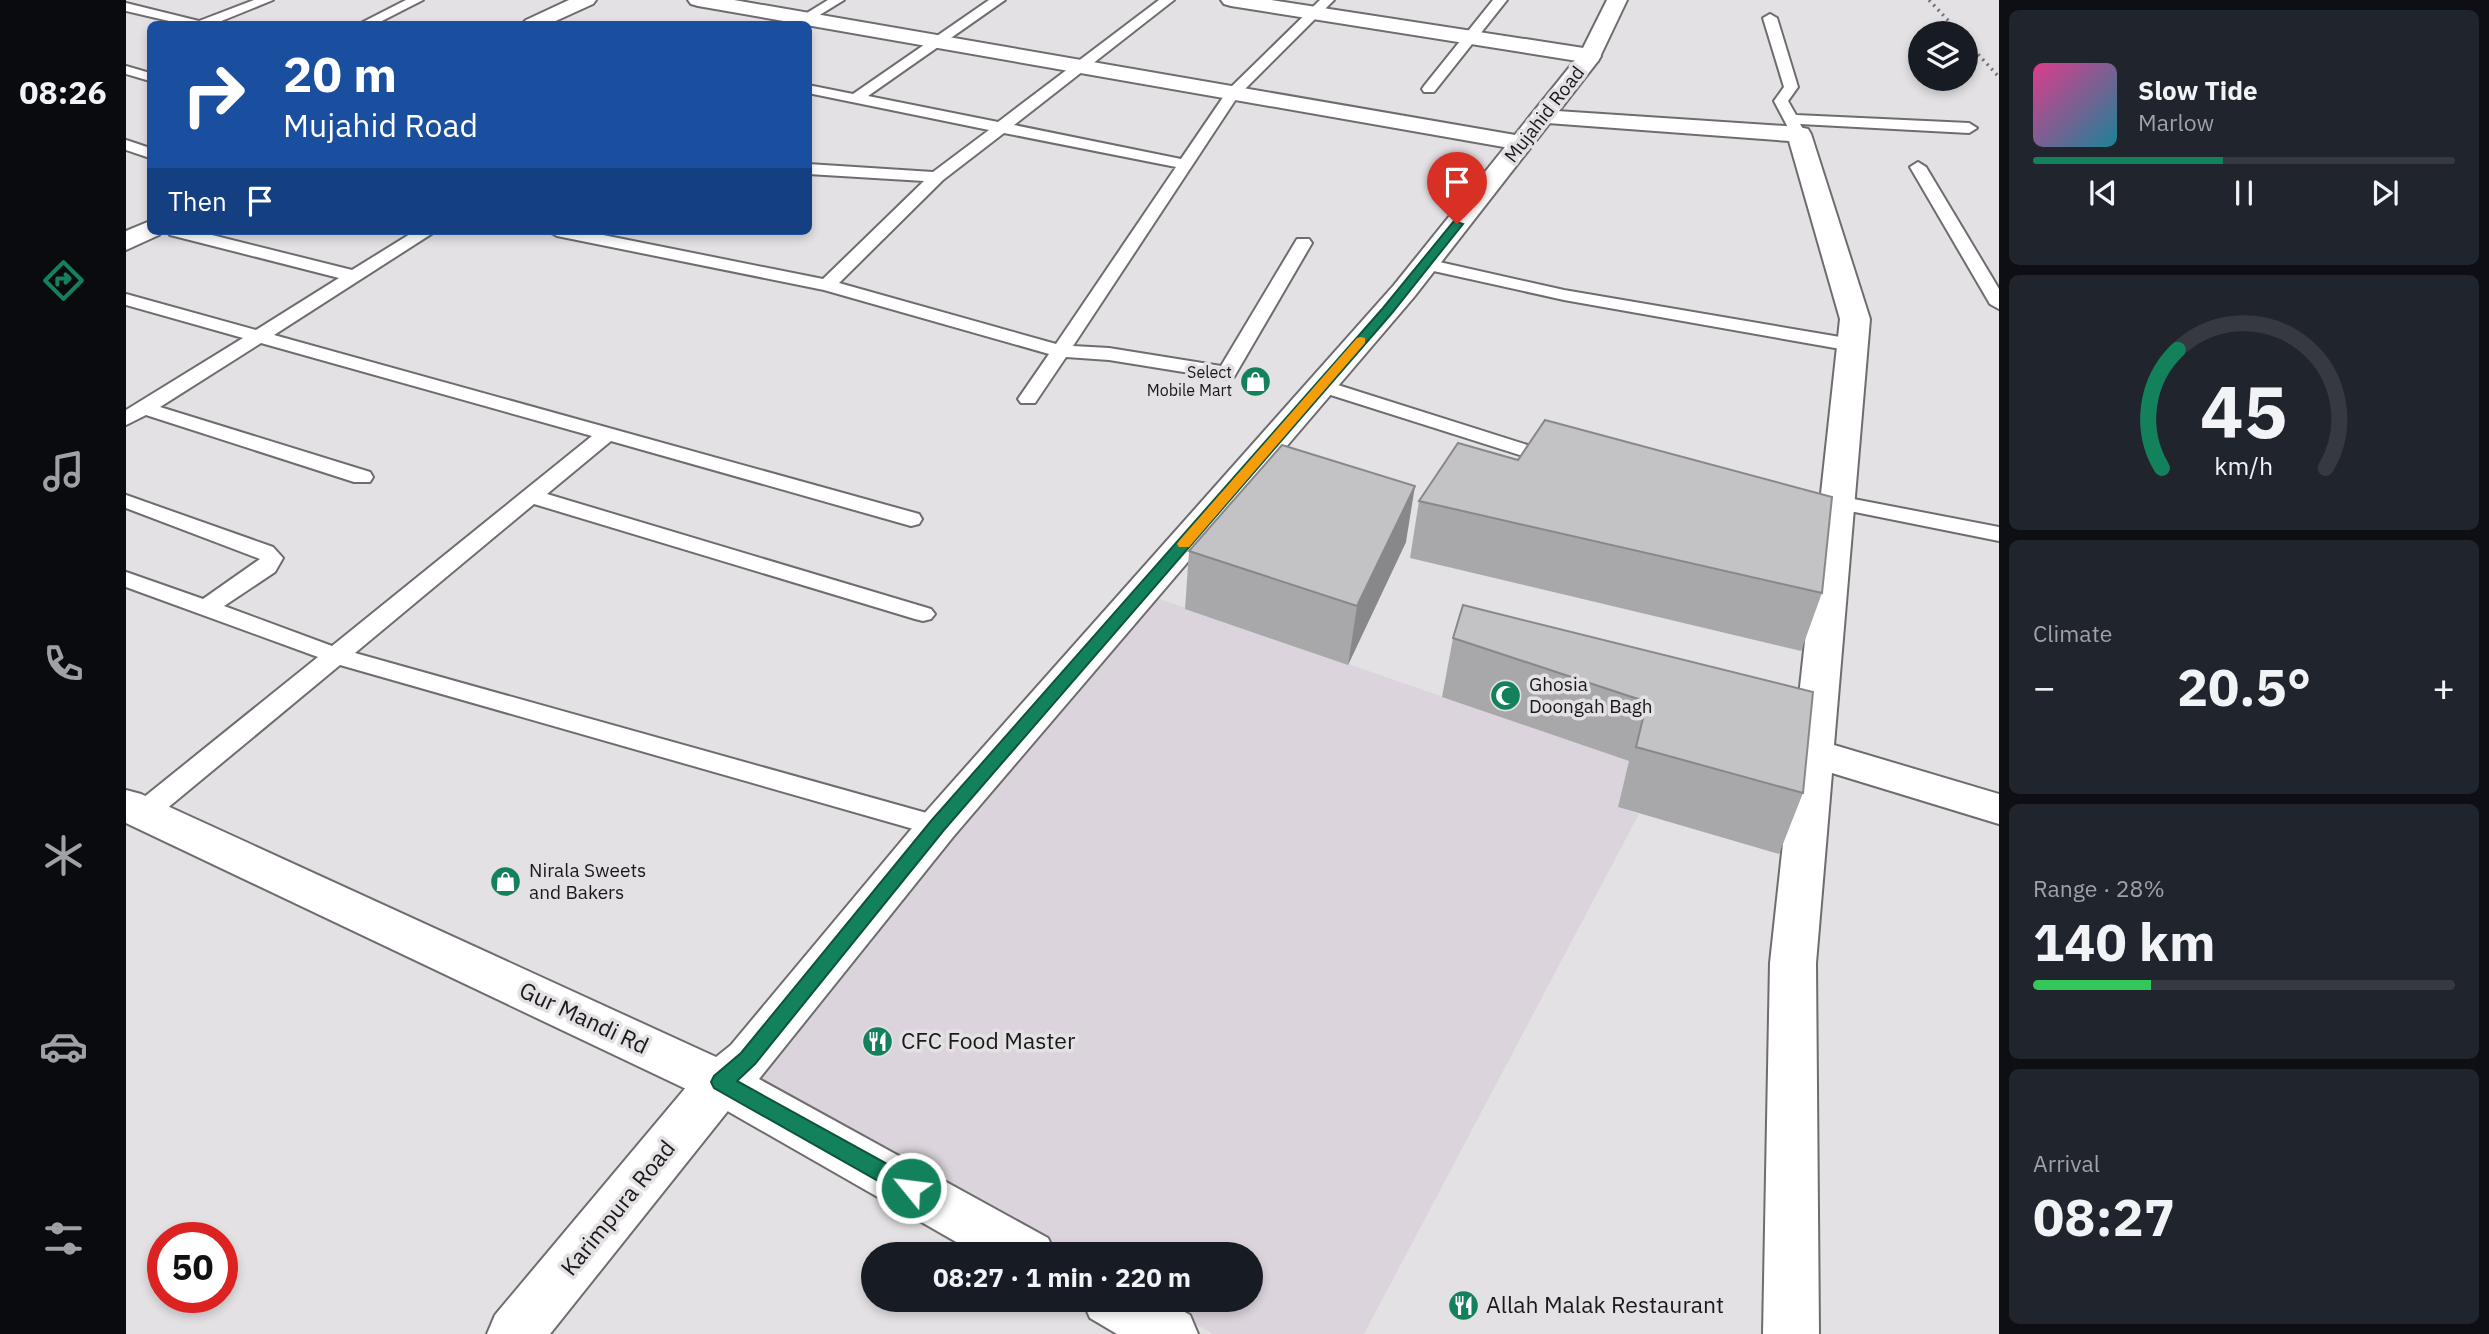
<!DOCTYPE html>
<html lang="en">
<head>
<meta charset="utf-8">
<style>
  :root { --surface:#171b24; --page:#20242c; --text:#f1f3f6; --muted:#9ea1a6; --line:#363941; --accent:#14815d }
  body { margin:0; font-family:"IBM Plex Sans",sans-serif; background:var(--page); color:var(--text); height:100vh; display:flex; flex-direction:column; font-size:26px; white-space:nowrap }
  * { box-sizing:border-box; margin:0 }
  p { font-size:23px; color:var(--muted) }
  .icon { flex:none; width:38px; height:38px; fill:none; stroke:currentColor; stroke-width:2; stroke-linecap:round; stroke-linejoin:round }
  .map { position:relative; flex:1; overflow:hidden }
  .side { display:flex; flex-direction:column; gap:10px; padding:10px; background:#0d0f14; width:490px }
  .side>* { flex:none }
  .guide { position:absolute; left:21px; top:21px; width:665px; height:214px; border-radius:10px; box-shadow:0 4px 10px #0003; background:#1a4fa0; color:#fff; overflow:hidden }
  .controls { position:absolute; left:1782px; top:21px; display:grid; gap:14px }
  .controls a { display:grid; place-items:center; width:70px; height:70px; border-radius:50%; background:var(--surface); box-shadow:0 4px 10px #0003; font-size:35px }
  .speed { position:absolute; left:21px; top:1222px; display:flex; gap:14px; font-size:35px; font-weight:700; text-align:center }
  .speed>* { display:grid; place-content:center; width:91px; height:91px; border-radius:50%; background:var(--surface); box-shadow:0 4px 10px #0003; line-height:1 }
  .speed .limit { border:10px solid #d22; background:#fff; color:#111 }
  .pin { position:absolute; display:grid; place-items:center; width:60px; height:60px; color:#fff; margin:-72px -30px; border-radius:50% 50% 50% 0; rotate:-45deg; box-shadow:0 0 7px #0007 }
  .pin .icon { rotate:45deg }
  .me { position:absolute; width:77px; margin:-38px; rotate:299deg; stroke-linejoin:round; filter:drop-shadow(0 0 5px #0008) }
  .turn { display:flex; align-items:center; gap:24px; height:147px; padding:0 21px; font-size:32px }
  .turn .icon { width:91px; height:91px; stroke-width:2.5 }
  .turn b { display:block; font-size:49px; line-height:60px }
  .then { display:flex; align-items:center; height:66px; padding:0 21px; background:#0003; gap:14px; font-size:26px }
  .big { font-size:52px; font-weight:800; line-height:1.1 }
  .side .card { flex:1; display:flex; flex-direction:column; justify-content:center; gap:10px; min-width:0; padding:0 24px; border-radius:10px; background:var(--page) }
  .side .dial { align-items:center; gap:0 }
  .dial svg { height:182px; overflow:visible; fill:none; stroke:var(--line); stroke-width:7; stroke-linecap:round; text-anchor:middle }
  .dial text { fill:var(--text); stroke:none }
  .song { display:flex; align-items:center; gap:21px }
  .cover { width:84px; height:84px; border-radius:10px; background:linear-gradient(135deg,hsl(330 70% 55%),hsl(190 70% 35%)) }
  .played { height:7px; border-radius:4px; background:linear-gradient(90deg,var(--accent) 45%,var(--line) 45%) }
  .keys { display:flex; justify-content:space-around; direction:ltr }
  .heat { display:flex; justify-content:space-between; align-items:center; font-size:38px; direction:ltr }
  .charge { height:10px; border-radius:5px; background:linear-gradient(90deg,#34c759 28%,var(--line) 0) }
  .trip { position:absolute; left:735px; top:1242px; width:402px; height:70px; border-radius:35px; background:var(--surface); box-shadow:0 4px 10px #0003; font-weight:800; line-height:70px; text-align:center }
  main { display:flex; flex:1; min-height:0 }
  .dock { display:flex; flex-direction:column; width:126px; justify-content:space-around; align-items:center; background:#090b0e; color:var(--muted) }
  .dock .icon { width:49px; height:49px }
  .dock .selected { color:var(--accent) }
  .dock b { font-size:32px; color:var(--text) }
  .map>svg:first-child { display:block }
  .built { fill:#dcd4dc }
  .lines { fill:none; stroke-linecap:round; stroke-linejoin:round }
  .lane-casing { stroke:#6f6c6f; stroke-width:4 }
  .street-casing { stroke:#6f6c6f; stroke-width:4 }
  .secondary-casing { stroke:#6f6c6f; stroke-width:4 }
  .lane { fill:#fff; fill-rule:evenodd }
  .street { fill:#fff; fill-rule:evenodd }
  .secondary { fill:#fff; fill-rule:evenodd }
  .rail { stroke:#747274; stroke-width:3.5; stroke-dasharray:2 4.5; stroke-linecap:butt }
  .wall { fill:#a8a8aa }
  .shaded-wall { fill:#88888b }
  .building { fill:#c3c3c6; stroke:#88888b; stroke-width:2 }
  .route { fill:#14815d; stroke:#0d543c; stroke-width:2 }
  .slow { fill:#f59e0b }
  .labels { text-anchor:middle; stroke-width:7; stroke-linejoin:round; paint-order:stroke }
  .far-poi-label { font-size:16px; fill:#1a191a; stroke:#e4e1e4; text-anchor:end }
  .street-label { font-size:19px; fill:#1a191a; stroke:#e4e1e4 }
  .poi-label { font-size:19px; fill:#1a191a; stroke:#e4e1e4; text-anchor:start }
  .near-street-label { font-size:23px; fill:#1a191a; stroke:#e4e1e4 }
  .near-poi-label { font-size:23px; fill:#1a191a; stroke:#e4e1e4; text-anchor:start }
</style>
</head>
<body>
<main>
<nav class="dock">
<b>08:26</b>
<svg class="icon selected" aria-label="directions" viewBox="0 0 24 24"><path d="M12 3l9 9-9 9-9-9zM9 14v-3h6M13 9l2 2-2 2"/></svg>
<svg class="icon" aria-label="music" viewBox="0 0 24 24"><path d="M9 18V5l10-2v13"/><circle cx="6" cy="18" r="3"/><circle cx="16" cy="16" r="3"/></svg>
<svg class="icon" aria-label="phone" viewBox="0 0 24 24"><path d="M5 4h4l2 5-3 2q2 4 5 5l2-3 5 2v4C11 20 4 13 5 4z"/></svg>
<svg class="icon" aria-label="climate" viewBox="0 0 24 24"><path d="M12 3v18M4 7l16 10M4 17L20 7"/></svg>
<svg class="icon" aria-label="car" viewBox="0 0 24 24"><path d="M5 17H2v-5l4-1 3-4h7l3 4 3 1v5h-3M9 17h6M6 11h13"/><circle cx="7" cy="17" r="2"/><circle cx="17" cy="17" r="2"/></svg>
<svg class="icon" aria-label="filters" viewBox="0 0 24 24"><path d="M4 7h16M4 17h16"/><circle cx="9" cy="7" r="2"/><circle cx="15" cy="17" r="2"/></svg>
</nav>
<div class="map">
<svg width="1873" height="1334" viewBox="0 0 1873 1334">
  <rect width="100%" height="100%" fill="#e4e1e4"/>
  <path class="built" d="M 1025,596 L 1503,761 L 1492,807 L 1513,814 L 1238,1334 L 1087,1334 L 1027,1300 L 1125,1300 L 1125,1255 L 946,1255 L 626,1076 Z"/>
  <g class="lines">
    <defs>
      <path id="lane" d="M 128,0 L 147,0 L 88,24 L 56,24 L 0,11 L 0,3 L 73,21 Z
        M 280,0 L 297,0 L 250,24 L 233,24 Z
        M 702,0 L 718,0 L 679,24 L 663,24 Z
        M 863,0 L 879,0 L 742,96 L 872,122 L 1033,0 L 1048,0 L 888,125 L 1055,159 L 1102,90 L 1194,0 L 1208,0 L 1112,96 L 947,346 L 983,348 L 1095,366 L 1171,239 L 1183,239 L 1186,243 L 1108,377 L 1101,379 L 983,360 L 940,357 L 909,403 L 895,403 L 892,399 L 923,354 L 698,290 L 431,236 L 422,231 L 457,231 L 697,279 L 798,181 L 682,174 L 682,164 L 807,172 L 863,130 L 682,93 L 682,85 L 727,94 ZM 878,133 L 1050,167 L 930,344 L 713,283 L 817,180 Z
        M 1367,0 L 1381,0 L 1308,92 L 1298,92 L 1296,89 L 1298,86 Z
        M 1644,14 L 1651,18 L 1672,87 L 1662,101 L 1670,115 L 1843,123 L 1851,128 L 1843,133 L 1674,124 L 1680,134 L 1672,139 L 1667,137 L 1648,101 L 1658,87 L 1637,18 Z
        M 0,66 L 24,73 L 24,81 L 0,74 Z
        M 0,140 L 24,148 L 24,158 L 0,150 Z
        M 1792,162 L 1800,167 L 1873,289 L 1873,309 L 1864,304 L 1784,167 Z
        M 41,231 L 70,231 L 226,270 L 289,231 L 310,231 L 148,335 L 793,514 L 796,519 L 793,524 L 785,526 L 485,441 L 421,494 L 805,609 L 809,614 L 805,619 L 797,621 L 789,619 L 408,504 L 229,653 L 822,819 L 826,826 L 822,833 L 812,836 L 214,665 L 27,820 L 17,823 L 7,820 L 3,813 L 7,806 L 192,657 L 0,587 L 0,572 L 77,599 L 134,559 L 0,508 L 0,495 L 147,547 L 157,558 L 149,572 L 98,606 L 206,646 L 466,436 L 135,343 L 34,407 L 244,472 L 247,477 L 244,482 L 228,482 L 20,415 L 0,425 L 0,410 L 117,338 L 0,305 L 0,294 L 130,330 L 213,278 L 44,235 Z
        M 1300,259 L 1438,290 L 1726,339 L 1735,345 L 1726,351 L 1438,300 L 1294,268 L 1291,264 L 1294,260 Z
        M 1196,380 L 1436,456 L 1439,460 L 1436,464 L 1422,464 L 1189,390 L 1186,386 L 1189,382 Z
        M 1712,496 L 1873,527 L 1873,541 L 1704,507 L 1701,502 L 1704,497 Z"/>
      <path id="street" d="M 562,0 L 608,0 L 1395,136 L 1404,138 L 1407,143 L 1404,148 L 1395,150 L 572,6 L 565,4 Z
        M 1095,0 L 1145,0 L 1464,49 L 1472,51 L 1475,56 L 1472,61 L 1464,63 L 1105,6 L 1098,4 Z
        M 1416,110 L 1673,127 L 1682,129 L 1685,134 L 1744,319 L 1708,745 L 1873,794 L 1873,824 L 1706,773 L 1690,963 L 1693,1334 L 1637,1334 L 1644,963 L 1714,319 L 1663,141 L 1408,122 L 1404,117 L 1408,112 Z
        M 595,1061 L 613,1067 L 620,1082 L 613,1097 L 424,1334 L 361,1334 L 369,1315 L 577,1067 Z"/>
      <path id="secondary" d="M 443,0 L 470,0 L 467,4 L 423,24 L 396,24 L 400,20 Z
        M 1481,0 L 1501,0 L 1472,61 L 1288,297 L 827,837 L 633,1079 L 922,1238 L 930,1255 L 853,1255 L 577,1097 L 0,823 L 0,790 L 15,794 L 590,1057 L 605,1045 L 797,815 L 1268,285 L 1454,54 Z
        M 24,221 L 24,231 L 36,231 L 33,235 L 0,250 L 0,231 Z
        M 956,1300 L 1037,1300 L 1064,1315 L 1072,1334 L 991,1334 L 964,1318 Z"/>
    </defs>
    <use href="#lane" class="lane-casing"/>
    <use href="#street" class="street-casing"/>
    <use href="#secondary" class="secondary-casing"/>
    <use href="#lane" class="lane"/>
    <use href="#street" class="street"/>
    <use href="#secondary" class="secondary"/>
    <path class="rail" d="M 1803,0 L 1834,33
      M 1839,40 L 1873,77"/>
  </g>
  <path class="wall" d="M 1293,501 L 1696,593 L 1675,651 L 1284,558 Z
    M 1280,542 L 1222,665 L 1059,609 L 1063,551 Z
    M 1327,638 L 1687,692 L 1677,793 L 1653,854 L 1492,807 L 1503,761 L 1316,697 Z"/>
  <path class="shaded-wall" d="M 1289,486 L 1280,542 L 1222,665 L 1231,606 Z"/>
  <path class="building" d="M 1419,420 L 1706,497 L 1696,593 L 1293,501 L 1332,443 L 1392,460 Z
    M 1156,445 L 1289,486 L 1231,606 L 1063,551 Z
    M 1337,605 L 1687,692 L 1677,793 L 1510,747 L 1521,702 L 1327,638 Z"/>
  <path class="route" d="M 1328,221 L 1337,224 L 1266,313 L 818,830 L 629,1064 L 611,1081 L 792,1181 L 795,1188 L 792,1195 L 785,1198 L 777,1195 L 588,1088 L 585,1082 L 588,1076 L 615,1053 L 805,821 L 1257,308 Z"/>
  <path class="slow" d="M 1235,337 L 1239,338 L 1239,343 L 1063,547 L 1053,547 L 1051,544 L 1053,541 L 1231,338 Z"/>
  <defs>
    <symbol id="shop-disc" viewBox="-11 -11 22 22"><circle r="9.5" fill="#14815d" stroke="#e4e1e4"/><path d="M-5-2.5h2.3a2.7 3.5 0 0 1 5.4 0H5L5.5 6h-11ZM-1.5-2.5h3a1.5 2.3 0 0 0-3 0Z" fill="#fff"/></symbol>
    <symbol id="mosque-disc" viewBox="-11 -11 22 22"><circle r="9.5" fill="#14815d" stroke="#e4e1e4"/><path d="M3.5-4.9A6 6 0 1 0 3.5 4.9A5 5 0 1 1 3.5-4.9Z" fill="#fff"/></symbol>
    <symbol id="restaurant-disc" viewBox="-11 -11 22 22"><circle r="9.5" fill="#14815d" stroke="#e4e1e4"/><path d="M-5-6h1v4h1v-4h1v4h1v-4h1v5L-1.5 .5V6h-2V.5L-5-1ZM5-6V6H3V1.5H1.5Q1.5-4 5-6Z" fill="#fff"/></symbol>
  </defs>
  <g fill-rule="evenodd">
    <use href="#shop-disc" x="1112" y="364" width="35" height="35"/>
    <use href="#mosque-disc" x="1362" y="678" width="35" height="35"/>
    <use href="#shop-disc" x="362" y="864" width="35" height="35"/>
    <use href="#restaurant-disc" x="734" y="1024" width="35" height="35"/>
    <use href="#restaurant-disc" x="1320" y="1288" width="35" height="35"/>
  </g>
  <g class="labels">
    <g class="far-poi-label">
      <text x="1106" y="378">Select<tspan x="1106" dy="18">Mobile Mart</tspan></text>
    </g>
    <g class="street-label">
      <text transform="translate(1418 114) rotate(-52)" y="7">Mujahid Road</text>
    </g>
    <g class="poi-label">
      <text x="1403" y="691">Ghosia<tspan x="1403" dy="22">Doongah Bagh</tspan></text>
      <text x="403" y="877">Nirala Sweets<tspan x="403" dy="22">and Bakers</tspan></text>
    </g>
    <g class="near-street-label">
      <text transform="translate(458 1018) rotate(25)" y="8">Gur Mandi Rd</text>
      <text transform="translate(492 1208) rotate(-51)" y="8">Karimpura Road</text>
    </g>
    <g class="near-poi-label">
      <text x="775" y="1049">CFC Food Master</text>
      <text x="1360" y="1313">Allah Malak Restaurant</text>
    </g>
  </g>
</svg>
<div class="controls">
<a><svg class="icon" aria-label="layers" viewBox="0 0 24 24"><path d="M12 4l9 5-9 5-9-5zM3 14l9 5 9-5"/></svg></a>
</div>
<div class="speed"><div class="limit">50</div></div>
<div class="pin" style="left:1331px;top:224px;background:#d93025"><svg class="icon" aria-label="arrive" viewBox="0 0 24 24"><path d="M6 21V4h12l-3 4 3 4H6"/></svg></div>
<svg class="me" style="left:785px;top:1188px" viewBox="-20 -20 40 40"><circle r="17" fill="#14815d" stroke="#fff" stroke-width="3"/><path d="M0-11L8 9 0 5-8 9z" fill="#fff"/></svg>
<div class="trip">08:27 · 1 min · 220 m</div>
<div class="guide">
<div class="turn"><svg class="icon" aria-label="right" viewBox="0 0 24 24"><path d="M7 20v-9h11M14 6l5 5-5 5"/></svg><div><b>20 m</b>Mujahid Road</div></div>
<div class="then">Then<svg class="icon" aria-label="arrive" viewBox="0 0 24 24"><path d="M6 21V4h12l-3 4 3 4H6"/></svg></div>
</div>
</div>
<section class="side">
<div class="card">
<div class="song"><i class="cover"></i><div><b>Slow Tide</b><p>Marlow</p></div></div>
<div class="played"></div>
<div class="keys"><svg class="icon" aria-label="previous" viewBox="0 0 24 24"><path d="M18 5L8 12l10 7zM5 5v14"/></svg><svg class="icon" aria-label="pause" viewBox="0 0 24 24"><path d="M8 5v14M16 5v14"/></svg><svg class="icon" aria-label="next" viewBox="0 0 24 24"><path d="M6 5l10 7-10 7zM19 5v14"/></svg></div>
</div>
<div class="card dial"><svg viewBox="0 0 100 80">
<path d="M14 69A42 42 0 1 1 86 69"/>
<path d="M14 69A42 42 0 0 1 21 17" stroke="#14815d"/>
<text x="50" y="56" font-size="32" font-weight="700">45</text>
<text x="50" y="72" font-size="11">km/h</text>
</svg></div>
<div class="card"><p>Climate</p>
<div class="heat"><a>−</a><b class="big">20.5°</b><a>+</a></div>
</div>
<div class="card"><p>Range · 28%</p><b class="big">140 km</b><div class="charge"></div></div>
<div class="card"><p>Arrival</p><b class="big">08:27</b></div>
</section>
</main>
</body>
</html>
